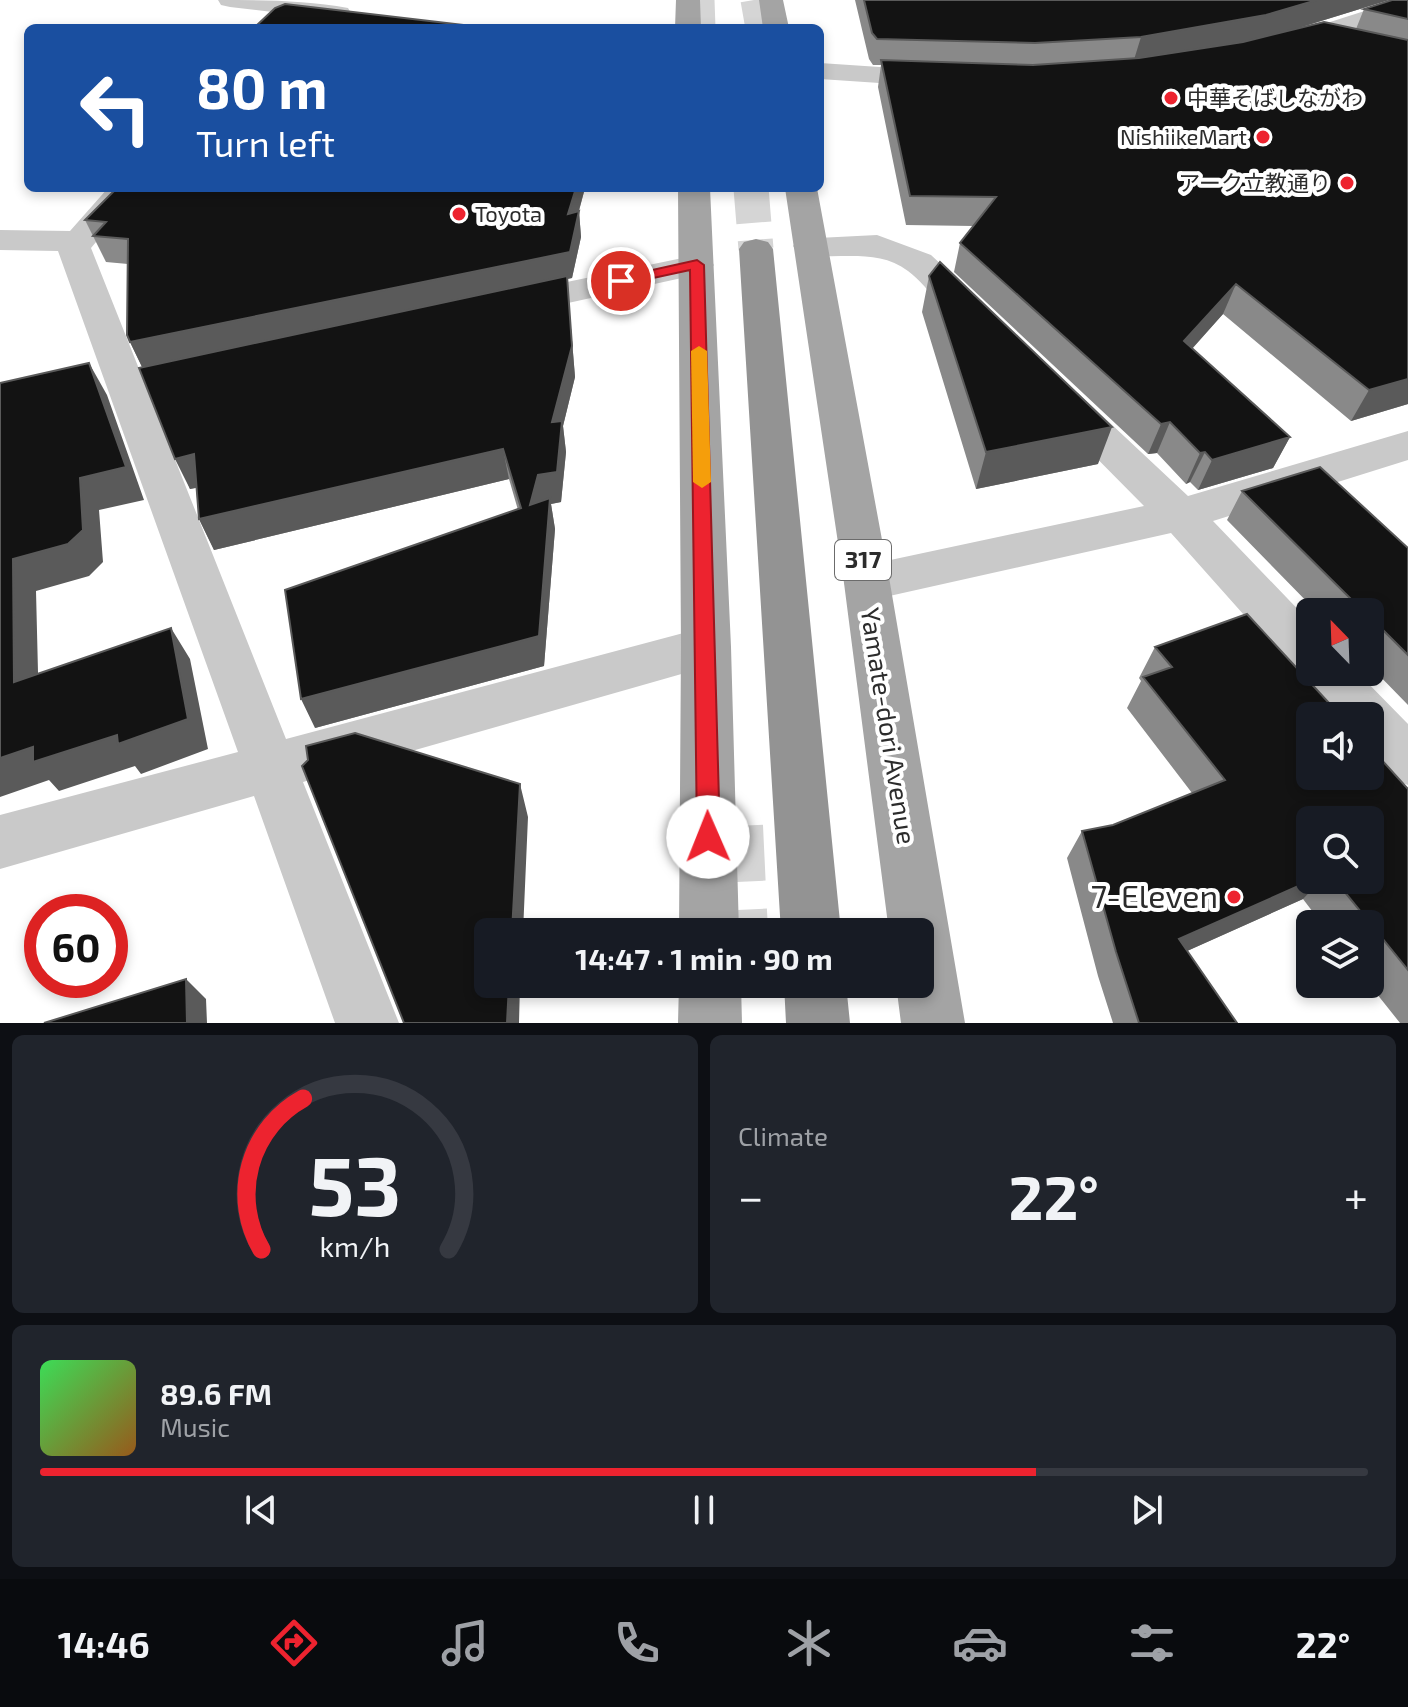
<!DOCTYPE html>
<html lang="en">
<head>
<meta charset="utf-8">
<style>
  :root { --surface:#171b24; --page:#20242c; --text:#f1f3f6; --muted:#9ea1a6; --line:#363941; --accent:#ed232f }
  body { margin:0; font-family:"Exo 2","Noto Sans JP",sans-serif; background:var(--page); color:var(--text); height:100vh; display:flex; flex-direction:column; font-size:30px; white-space:nowrap }
  * { box-sizing:border-box; margin:0 }
  p { font-size:26px; color:var(--muted) }
  .icon { flex:none; width:44px; height:44px; fill:none; stroke:currentColor; stroke-width:2; stroke-linecap:round; stroke-linejoin:round }
  .map { position:relative; height:1023px; overflow:hidden }
  .panel { display:flex; flex-direction:column; gap:12px; padding:12px; background:#0d0f14; flex:1 }
  .panel>* { flex:none }
  .banner { position:absolute; left:24px; top:24px; width:800px; height:168px; border-radius:12px; box-shadow:0 4px 12px #0003; background:#1a4fa0; color:#fff; overflow:hidden }
  .needle { width:52px; rotate:337deg }
  .buttons { position:absolute; left:1296px; top:598px; display:grid; gap:16px }
  .buttons a { display:grid; place-items:center; width:88px; height:88px; border-radius:12px; background:var(--surface); box-shadow:0 4px 12px #0003; font-size:40px }
  .speed { position:absolute; left:24px; top:894px; display:flex; gap:16px; font-size:40px; font-weight:700; text-align:center }
  .speed>* { display:grid; place-content:center; width:104px; height:104px; border-radius:50%; background:var(--surface); box-shadow:0 4px 12px #0003; line-height:1 }
  .speed .limit { border:12px solid #d22; background:#fff; color:#111 }
  .pin { position:absolute; display:grid; place-items:center; width:68px; height:68px; color:#fff; margin:-34px; border:4px solid #fff; border-radius:50%; box-shadow:0 2px 8px #0007 }
  .me { position:absolute; width:88px; margin:-44px; rotate:359deg; stroke-linejoin:round; filter:drop-shadow(0 0 6px #0008) }
  .turn { display:flex; align-items:center; gap:28px; height:168px; padding:0 40px; font-size:36px }
  .turn .icon { width:104px; height:104px; stroke-width:2.5 }
  .turn b { display:block; font-size:56px; line-height:68px }
  .big { font-size:60px; font-weight:700; line-height:1.1 }
  .panel .card { flex:1; display:flex; flex-direction:column; justify-content:center; gap:12px; min-width:0; padding:0 28px; border-radius:12px; background:var(--page) }
  .panel .dial { align-items:center; gap:0 }
  .dial svg { height:208px; overflow:visible; fill:none; stroke:var(--line); stroke-width:7; stroke-linecap:round; text-anchor:middle }
  .dial text { fill:var(--text); stroke:none }
  .song { display:flex; align-items:center; gap:24px }
  .cover { width:96px; height:96px; border-radius:12px; background:linear-gradient(135deg,hsl(130 70% 55%),hsl(30 70% 35%)) }
  .played { height:8px; border-radius:4px; background:linear-gradient(90deg,var(--accent) 75%,var(--line) 75%) }
  .keys { display:flex; justify-content:space-around; direction:ltr }
  .heat { display:flex; justify-content:space-between; align-items:center; font-size:44px; direction:ltr }
  .panel .tiles { flex:1; display:grid; gap:12px; grid-template-columns:1fr 1fr }
  .card:last-child { grid-column:span 2 }
  .trip { position:absolute; left:474px; top:918px; width:460px; height:80px; border-radius:12px; background:var(--surface); box-shadow:0 4px 12px #0003; font-weight:700; line-height:80px; text-align:center }
  .tab-bar { display:flex; height:128px; justify-content:space-around; align-items:center; background:#090b0e; color:var(--muted) }
  .tab-bar .icon { width:56px; height:56px }
  .tab-bar .selected { color:var(--accent) }
  .tab-bar b { font-size:36px; color:var(--text) }
  .map>svg:first-child { display:block }
  .lines { fill:none; stroke-linecap:round; stroke-linejoin:round }
  .motorway-tunnel-far2 { stroke:#d5d5d5; stroke-width:27; stroke-dasharray:27 14; stroke-linecap:butt }
  .motorway-tunnel-far1 { stroke:#d5d5d5; stroke-width:35; stroke-dasharray:35 17; stroke-linecap:butt }
  .motorway-tunnel { stroke:#d5d5d5; stroke-width:56; stroke-dasharray:56 28; stroke-linecap:butt }
  .minor { fill:#c9c9c9; fill-rule:evenodd }
  .tertiary { fill:#c9c9c9; fill-rule:evenodd }
  .primary { fill:#a4a4a4; fill-rule:evenodd }
  .motorway { fill:#939393; fill-rule:evenodd }
  .wall { fill:#898989; fill-rule:evenodd }
  .shaded-wall { fill:#5a5a5a }
  .building { fill:#131313; stroke:#5a5a5a; stroke-width:2 }
  .route { fill:#ed232f; stroke:#9a171f; stroke-width:2 }
  .slow { fill:#f59e0b }
  .poi-dot { fill:#ed232f; stroke:#fff; stroke-width:3 }
  .labels { text-anchor:middle; stroke-width:8; stroke-linejoin:round; paint-order:stroke }
  .far-poi-label { font-size:22px; fill:#2c2c2c; stroke:#fff; text-anchor:start }
  .shield { fill:#fff; stroke:#6b6b6b; stroke-width:2 }
  .shield-label { font-size:24px; font-weight:bold; fill:#2c2c2c }
  .street-label { font-size:26px; fill:#2c2c2c; stroke:#fff }
  .near-poi-label { font-size:32px; fill:#2c2c2c; stroke:#fff; text-anchor:end }
</style>
</head>
<body>
<div class="map">
<svg width="1408" height="1023" viewBox="0 0 1408 1023">
  <rect width="100%" height="100%" fill="#fff"/>
  <g class="lines">
    <path class="motorway-tunnel-far2" d="M 701,0 L 702,28
      M 754,0 L 759,28"/>
    <path class="motorway-tunnel-far1" d="M 751,188 L 756,249"/>
    <path class="motorway-tunnel" d="M 735,826 L 740,932"/>
    <path class="minor" d="M 108,188 L 141,188 L 91,248 L 286,739 L 706,627 L 723,633 L 731,647 L 723,661 L 706,667 L 303,782 L 399,1023 L 335,1023 L 254,796 L 0,869 L 0,815 L 238,752 L 58,251 L 0,250 L 0,230 L 70,231 Z
      M 877,235 L 931,255 L 987,307 L 992,315 L 987,323 C 951,332 934,290 908,271 C 875,246 835,262 798,253 L 793,246 L 798,239 Z
      M 697,255 L 709,258 L 714,265 L 709,272 L 509,316 L 496,313 L 491,305 L 496,297 L 509,294 Z
      M 1064,389 L 1078,393 L 1188,496 L 1408,431 L 1408,460 L 1213,521 L 1310,622 L 1310,672 L 1357,672 L 1408,724 L 1408,785 L 1389,778 L 1370,756 L 1370,716 L 1333,716 L 1307,687 L 1300,672 L 1292,669 L 1171,533 L 867,601 L 850,596 L 844,583 L 850,570 L 867,565 L 1144,506 L 1050,411 L 1044,402 L 1050,393 Z"/>
    <path class="tertiary" d="M 218,0 C 261,0 306,0 348,8 L 351,13 L 348,18 L 339,20 L 230,7 L 221,5 Z
      M 1399,0 L 1408,0 L 1408,13 L 1289,52 L 1280,50 L 1276,44 L 1280,38 Z
      M 820,63 L 939,71 L 949,73 L 953,79 L 949,85 L 939,87 L 820,79 Z"/>
    <path class="primary" d="M 676,0 L 700,0 L 701,28 L 675,28 Z
      M 759,0 L 783,0 L 789,28 L 763,28 Z
      M 678,188 L 710,188 L 731,647 L 739,932 L 679,932 L 681,647 Z
      M 785,188 L 817,188 L 890,583 L 965,1023 L 901,1023 L 896,984 L 920,984 L 920,932 L 889,932 L 844,583 Z
      M 679,984 L 741,984 L 742,1023 L 678,1023 Z"/>
    <path class="motorway" d="M 756,239 L 768,242 L 773,249 L 841,932 L 781,932 L 739,249 L 744,242 Z
      M 784,984 L 846,984 L 850,1023 L 786,1023 Z"/>
  </g>
  <path class="wall" d="M 855,0 L 1389,0 L 1292,30 L 1356,29 L 1364,9 L 1408,0 L 1408,404 L 1351,421 L 1223,314 L 1192,349 L 1290,437 L 1273,468 L 1198,490 L 1190,482 L 1186,484 L 1157,453 L 1148,454 L 954,272 L 960,243 L 973,226 L 906,225 L 878,87 L 881,65 L 873,65 L 869,59 Z
    M 585,188 L 579,211 L 581,237 L 572,278 L 567,279 L 575,377 L 563,426 L 566,452 L 561,502 L 551,504 L 555,529 L 544,666 L 315,728 L 518,510 L 509,479 L 214,550 L 199,519 L 196,488 L 190,489 L 142,367 L 130,342 L 128,264 L 106,262 L 85,220 Z
    M 929,276 L 1098,464 L 976,489 L 922,312 Z
    M 1242,491 L 1408,548 L 1408,705 L 1370,666 L 1370,612 L 1317,612 L 1227,520 Z
    M 1155,647 L 1408,789 L 1408,1023 L 1400,1023 L 1369,984 L 1370,924 L 1322,924 L 1303,899 L 1187,951 L 1237,1023 L 1113,1023 L 1098,976 L 1067,858 L 1082,831 L 1113,825 L 1192,793 L 1127,708 L 1141,681 L 1139,678 ZM 1370,820 L 1370,880 L 1310,880 Z"/>
  <path class="shaded-wall" d="M 1317,0 L 1389,0 L 1256,41 L 1133,63 L 1141,37 Z
    M 576,188 L 585,188 L 571,239 L 568,214 Z
    M 579,211 L 581,237 L 572,278 L 567,279 L 575,377 L 563,426 L 566,452 L 561,502 L 551,504 L 555,529 L 544,666 L 315,728 L 301,699 L 530,505 L 552,422 L 143,369 L 130,342 Z
    M 1236,284 L 1223,314 L 1171,372 L 1184,341 Z
    M 89,363 L 107,395 L 144,500 L 99,510 L 103,562 L 89,576 L 36,591 L 39,713 L 14,682 L 13,559 L 80,478 Z
    M 1408,379 L 1408,404 L 1351,421 L 1369,390 Z
    M 1170,422 L 1157,453 L 1148,454 L 1161,424 Z
    M 1112,427 L 1098,464 L 976,489 L 986,452 Z
    M 1290,437 L 1273,468 L 1198,490 L 1212,460 Z
    M 503,449 L 509,479 L 214,550 L 199,519 Z
    M 1205,452 L 1190,482 L 1186,484 L 1200,453 Z
    M 194,454 L 209,485 L 190,489 L 175,459 Z
    M 171,628 L 190,659 L 208,749 L 141,774 L 135,766 L 59,791 L 49,780 L 0,797 L 0,758 L 33,747 L 117,735 Z
    M 520,784 L 528,817 L 523,932 L 512,932 Z
    M 1312,880 L 1321,880 L 1303,899 L 1158,964 L 1179,939 Z
    M 186,979 L 206,999 L 207,1023 L 187,1023 Z
    M 509,984 L 520,984 L 519,1023 L 507,1023 Z"/>
  <path class="building" d="M 864,0 L 1317,0 L 1266,15 L 1141,37 L 1035,43 L 877,39 L 872,33 Z
    M 1392,0 L 1408,0 L 1408,19 L 1364,9 Z
    M 285,4 L 489,28 L 254,28 L 275,8 Z
    M 1324,22 L 1408,40 L 1408,379 L 1369,390 L 1236,284 L 1184,341 L 1290,437 L 1212,460 L 1205,452 L 1200,453 L 1170,422 L 1161,424 L 960,243 L 996,197 L 910,196 L 881,60 L 1033,65 L 1139,58 L 1243,42 Z
    M 117,188 L 576,188 L 568,214 L 579,211 L 570,252 L 130,342 L 127,335 L 128,239 L 93,236 L 106,222 L 85,220 Z
    M 940,262 L 1112,427 L 986,452 L 929,276 Z
    M 567,276 L 572,346 L 552,422 L 562,421 L 557,472 L 538,475 L 530,505 L 550,498 L 539,636 L 301,699 L 285,590 L 521,508 L 503,449 L 199,519 L 194,454 L 175,459 L 139,368 Z
    M 89,363 L 126,467 L 80,478 L 83,530 L 68,544 L 13,559 L 14,682 L 171,628 L 188,719 L 118,744 L 117,735 L 33,762 L 33,747 L 0,758 L 0,383 Z
    M 1320,467 L 1408,548 L 1408,655 L 1370,617 L 1370,612 L 1364,612 L 1242,491 Z
    M 1247,614 L 1341,716 L 1310,716 L 1310,776 L 1370,776 L 1370,747 L 1408,789 L 1408,970 L 1335,880 L 1370,880 L 1370,820 L 1310,820 L 1310,880 L 1312,880 L 1179,939 L 1237,1023 L 1139,1023 L 1116,952 L 1082,831 L 1113,825 L 1225,780 L 1143,677 L 1172,667 L 1155,647 Z
    M 355,733 L 520,784 L 512,932 L 488,932 L 488,984 L 509,984 L 507,1023 L 404,1023 L 302,766 L 308,760 L 306,746 Z
    M 186,979 L 187,1023 L 44,1023 Z"/>
  <path class="route" d="M 697,260 L 704,265 L 720,837 L 716,845 L 708,848 L 700,845 L 697,837 L 690,270 L 621,285 L 613,281 L 621,277 Z"/>
  <path class="slow" d="M 699,346 L 707,351 L 711,482 L 702,488 L 693,482 L 691,351 Z"/>
  <g class="poi-dot">
    <circle cx="1171" cy="98" r="8"/>
    <circle cx="1263" cy="137" r="8"/>
    <circle cx="1347" cy="183" r="8"/>
    <circle cx="459" cy="214" r="8"/>
    <circle cx="1234" cy="897" r="8"/>
  </g>
  <g class="labels">
    <g class="far-poi-label">
      <text x="1187" y="106">中華そばしながわ</text>
      <text x="1247" y="145" text-anchor="end">NishiikeMart</text>
      <text x="1331" y="191" text-anchor="end">アーク立教通り</text>
      <text x="475" y="222">Toyota</text>
    </g>
    <rect class="shield" x="835" y="540" width="56" height="40" rx="6"/>
    <g class="shield-label">
      <text x="863" y="568">317</text>
    </g>
    <g class="street-label">
      <text transform="translate(888 726) rotate(81)" y="9">Yamate-dori Avenue</text>
    </g>
    <g class="near-poi-label">
      <text x="1218" y="908">7-Eleven</text>
    </g>
  </g>
</svg>
<div class="buttons">
<a><svg class="needle" viewBox="-14 -14 28 28"><path d="M0-13l5 13h-10z" fill="#e53935"/><path d="M0 13l5-13h-10z" fill="#9ea1a6"/></svg></a>
<a><svg class="icon" aria-label="sound" viewBox="0 0 24 24"><path d="M4 9h4l5-4v14l-5-4H4zM17 9q2 3 0 6"/></svg></a>
<a><svg class="icon" aria-label="search" viewBox="0 0 24 24"><circle cx="10" cy="10" r="6"/><path d="M15 15l6 6"/></svg></a>
<a><svg class="icon" aria-label="layers" viewBox="0 0 24 24"><path d="M12 4l9 5-9 5-9-5zM3 14l9 5 9-5"/></svg></a>
</div>
<div class="speed"><div class="limit">60</div></div>
<div class="pin" style="left:621px;top:281px;background:#d93025"><svg class="icon" aria-label="arrive" viewBox="0 0 24 24"><path d="M6 21V4h12l-3 4 3 4H6"/></svg></div>
<svg class="me" style="left:708px;top:837px" viewBox="-20 -20 40 40"><circle r="19" fill="#fff"/><path d="M0-13L10 11 0 6-10 11z" fill="#ed232f"/></svg>
<div class="trip">14:47 · 1 min · 90 m</div>
<div class="banner">
<div class="turn"><svg class="icon" aria-label="left" viewBox="0 0 24 24"><path d="M17 20v-9H6M10 6l-5 5 5 5"/></svg><div><b>80 m</b>Turn left</div></div>
</div>
</div>
<section class="panel">
<div class="tiles">
<div class="card dial"><svg viewBox="0 0 100 80">
<path d="M14 69A42 42 0 1 1 86 69"/>
<path d="M14 69A42 42 0 0 1 30 11" stroke="#ed232f"/>
<text x="50" y="56" font-size="32" font-weight="700">53</text>
<text x="50" y="72" font-size="11">km/h</text>
</svg></div>
<div class="card"><p>Climate</p>
<div class="heat"><a>−</a><b class="big">22°</b><a>+</a></div>
</div>
<div class="card">
<div class="song"><i class="cover"></i><div><b>89.6 FM</b><p>Music</p></div></div>
<div class="played"></div>
<div class="keys"><svg class="icon" aria-label="previous" viewBox="0 0 24 24"><path d="M18 5L8 12l10 7zM5 5v14"/></svg><svg class="icon" aria-label="pause" viewBox="0 0 24 24"><path d="M8 5v14M16 5v14"/></svg><svg class="icon" aria-label="next" viewBox="0 0 24 24"><path d="M6 5l10 7-10 7zM19 5v14"/></svg></div>
</div>
</div>
</section>
<nav class="tab-bar">
<b>14:46</b>
<svg class="icon selected" aria-label="directions" viewBox="0 0 24 24"><path d="M12 3l9 9-9 9-9-9zM9 14v-3h6M13 9l2 2-2 2"/></svg>
<svg class="icon" aria-label="music" viewBox="0 0 24 24"><path d="M9 18V5l10-2v13"/><circle cx="6" cy="18" r="3"/><circle cx="16" cy="16" r="3"/></svg>
<svg class="icon" aria-label="phone" viewBox="0 0 24 24"><path d="M5 4h4l2 5-3 2q2 4 5 5l2-3 5 2v4C11 20 4 13 5 4z"/></svg>
<svg class="icon" aria-label="climate" viewBox="0 0 24 24"><path d="M12 3v18M4 7l16 10M4 17L20 7"/></svg>
<svg class="icon" aria-label="car" viewBox="0 0 24 24"><path d="M5 17H2v-5l4-1 3-4h7l3 4 3 1v5h-3M9 17h6M6 11h13"/><circle cx="7" cy="17" r="2"/><circle cx="17" cy="17" r="2"/></svg>
<svg class="icon" aria-label="filters" viewBox="0 0 24 24"><path d="M4 7h16M4 17h16"/><circle cx="9" cy="7" r="2"/><circle cx="15" cy="17" r="2"/></svg>
<b>22°</b>
</nav>
</body>
</html>
